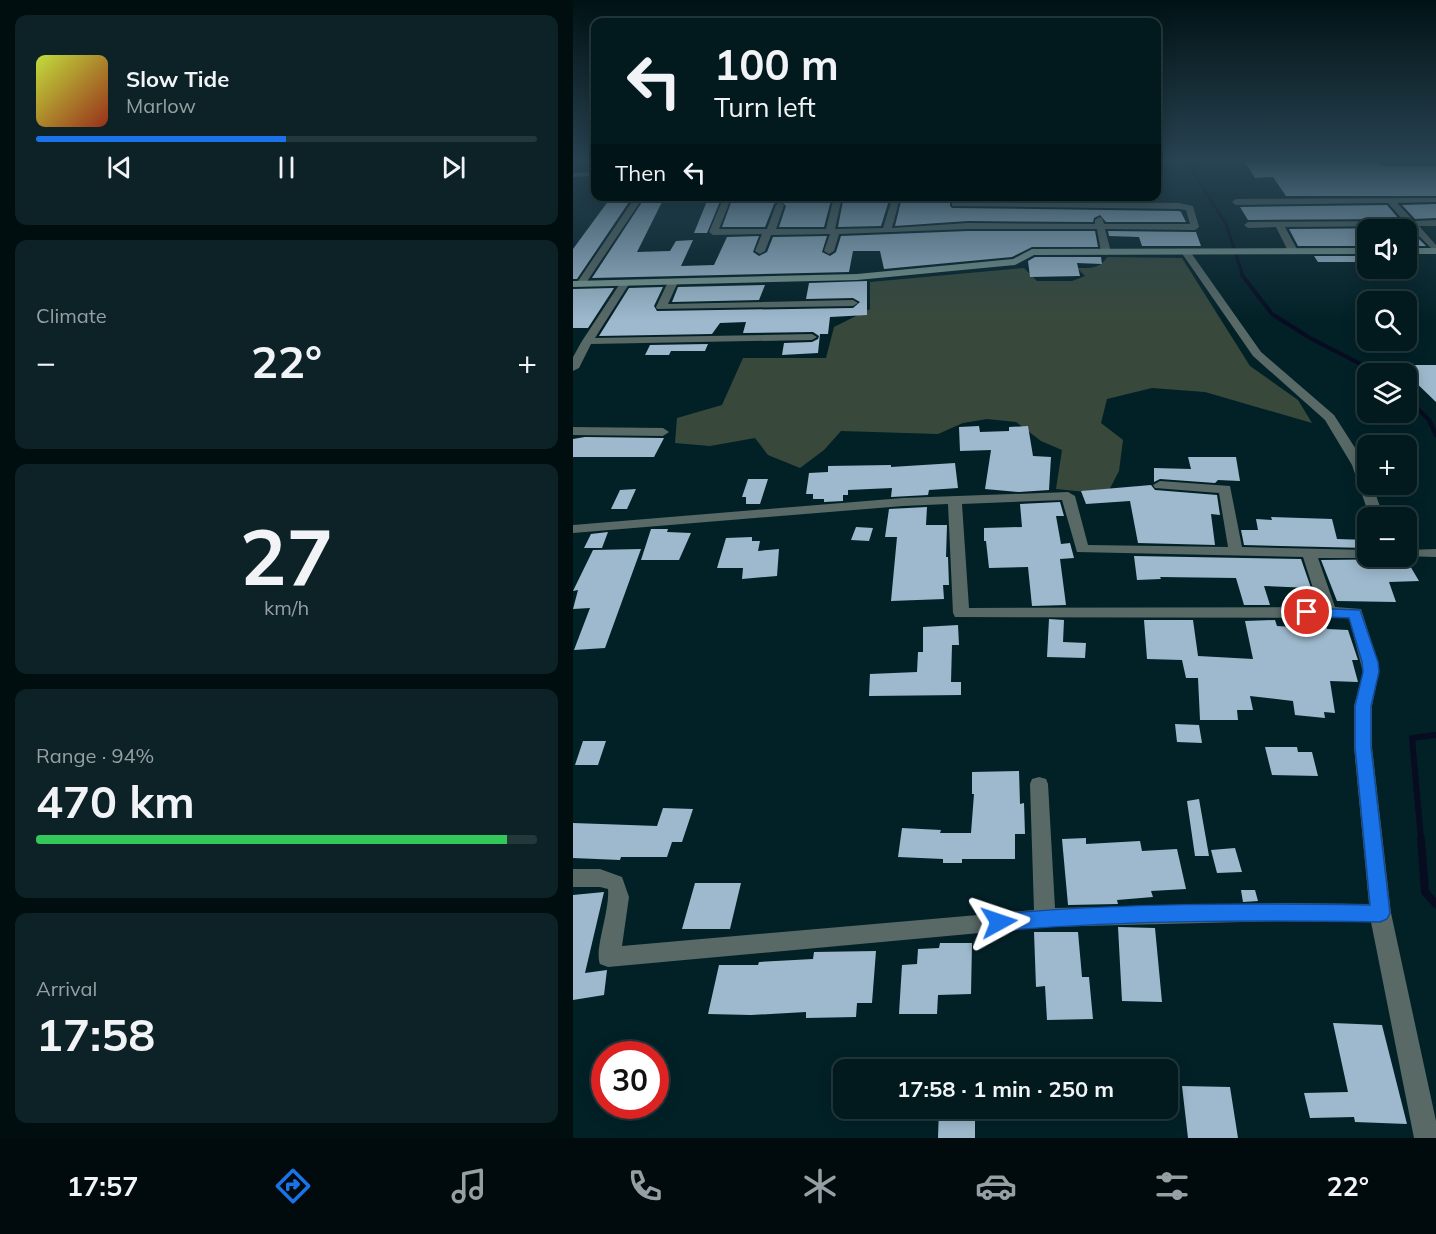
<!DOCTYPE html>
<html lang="en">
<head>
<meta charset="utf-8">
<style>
  :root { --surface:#02191d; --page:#0c2226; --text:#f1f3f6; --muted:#96a0a4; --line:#23383b; --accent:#1a73e8 }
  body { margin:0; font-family:Mulish,sans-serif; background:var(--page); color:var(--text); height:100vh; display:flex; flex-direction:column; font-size:22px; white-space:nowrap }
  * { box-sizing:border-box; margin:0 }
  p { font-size:20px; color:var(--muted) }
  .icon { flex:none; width:33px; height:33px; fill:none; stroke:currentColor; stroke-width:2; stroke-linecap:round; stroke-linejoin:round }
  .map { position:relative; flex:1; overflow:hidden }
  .sheet { display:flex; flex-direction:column; gap:15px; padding:15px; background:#010e10; width:573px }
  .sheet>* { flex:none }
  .banner { position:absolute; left:18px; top:18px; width:570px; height:183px; border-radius:12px; box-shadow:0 3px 15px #0003,0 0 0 2px var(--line); background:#02191d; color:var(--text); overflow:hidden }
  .controls { position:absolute; left:784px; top:219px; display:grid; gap:12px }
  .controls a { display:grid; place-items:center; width:60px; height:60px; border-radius:12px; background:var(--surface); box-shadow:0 3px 15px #0003,0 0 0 2px var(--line); font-size:30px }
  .speed { position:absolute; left:18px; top:1041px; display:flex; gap:12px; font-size:30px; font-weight:700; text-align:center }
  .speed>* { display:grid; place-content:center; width:78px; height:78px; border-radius:50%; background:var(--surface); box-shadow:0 3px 15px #0003,0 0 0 2px var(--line); line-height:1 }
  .speed .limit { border:9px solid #d22; background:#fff; color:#111 }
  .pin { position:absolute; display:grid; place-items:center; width:51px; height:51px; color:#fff; margin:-26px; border:3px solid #fff; border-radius:50%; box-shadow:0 2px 6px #0007 }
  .me { position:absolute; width:66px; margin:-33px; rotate:85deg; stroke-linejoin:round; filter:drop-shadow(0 0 4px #0008) }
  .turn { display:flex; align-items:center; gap:21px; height:126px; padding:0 24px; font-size:27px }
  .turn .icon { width:78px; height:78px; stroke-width:2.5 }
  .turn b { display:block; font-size:42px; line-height:51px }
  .then { display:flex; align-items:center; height:57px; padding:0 24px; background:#0003; gap:12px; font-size:22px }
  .big { font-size:45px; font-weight:700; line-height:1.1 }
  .sheet .widget { flex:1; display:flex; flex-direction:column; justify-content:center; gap:9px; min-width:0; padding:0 21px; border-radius:12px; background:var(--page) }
  .sheet .dial { align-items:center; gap:0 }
  .dial b { font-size:78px; line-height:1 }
  .song { display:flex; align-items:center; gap:18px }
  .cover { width:72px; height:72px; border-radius:9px; background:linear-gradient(135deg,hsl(70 70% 55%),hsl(10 70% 35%)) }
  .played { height:6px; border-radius:3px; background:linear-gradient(90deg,var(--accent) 50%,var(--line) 50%) }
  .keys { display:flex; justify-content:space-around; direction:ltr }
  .heat { display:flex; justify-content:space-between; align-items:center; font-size:33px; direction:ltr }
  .charge { height:9px; border-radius:4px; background:linear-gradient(90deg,#34c759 94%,var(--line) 0) }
  .trip { position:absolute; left:260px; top:1059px; width:345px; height:60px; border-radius:12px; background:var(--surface); box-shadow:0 3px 15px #0003,0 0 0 2px var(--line); font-weight:700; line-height:60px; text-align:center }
  .dock { display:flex; height:96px; justify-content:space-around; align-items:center; background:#010a0c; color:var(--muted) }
  .dock .icon { width:42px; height:42px }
  .dock .on { color:var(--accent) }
  .dock b { font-size:27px; color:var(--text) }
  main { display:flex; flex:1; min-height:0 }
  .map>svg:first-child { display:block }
  .green { fill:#38493c }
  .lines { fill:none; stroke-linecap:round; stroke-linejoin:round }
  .stream-far4 { stroke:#080c20; stroke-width:3 }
  .stream-far3 { stroke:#080c20; stroke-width:4 }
  .stream-far2 { stroke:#080c20; stroke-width:4.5 }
  .stream-far1 { stroke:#080c20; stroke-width:6 }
  .stream { stroke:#080c20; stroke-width:8 }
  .building { fill:#9eb9cd }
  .street { fill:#586966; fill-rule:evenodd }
  .secondary { fill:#7a9690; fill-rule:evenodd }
  .route { fill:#1a73e8; stroke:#114b97; stroke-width:1.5 }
</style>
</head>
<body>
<main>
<section class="sheet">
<div class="widget">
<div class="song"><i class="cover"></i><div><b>Slow Tide</b><p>Marlow</p></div></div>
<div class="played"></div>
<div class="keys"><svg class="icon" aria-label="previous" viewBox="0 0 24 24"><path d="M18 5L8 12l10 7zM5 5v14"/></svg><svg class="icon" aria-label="pause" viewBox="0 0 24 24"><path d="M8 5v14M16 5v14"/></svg><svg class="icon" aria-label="next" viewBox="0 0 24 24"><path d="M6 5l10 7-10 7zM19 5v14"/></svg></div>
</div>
<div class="widget"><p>Climate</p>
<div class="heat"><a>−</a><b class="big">22°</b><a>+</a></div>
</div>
<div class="widget dial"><b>27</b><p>km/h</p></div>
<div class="widget"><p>Range · 94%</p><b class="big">470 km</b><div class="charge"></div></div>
<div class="widget"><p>Arrival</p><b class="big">17:58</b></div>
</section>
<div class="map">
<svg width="863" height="1138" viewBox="0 0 863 1138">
  <rect width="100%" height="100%" fill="#022127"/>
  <path class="green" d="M 534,257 L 609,258 L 677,366 L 725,400 L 739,423 L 632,392 L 579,388 L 534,399 L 528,423 L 550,440 L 546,471 L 534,494 L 483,489 L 489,450 L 468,441 L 443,422 L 414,419 L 390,423 L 365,434 L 268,431 L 251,450 L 227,468 L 195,455 L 182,438 L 137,446 L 102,443 L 104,418 L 149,405 L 170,358 L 253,358 L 261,327 L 297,309 L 297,282 L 451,268 L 464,281 L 499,281 L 512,276 L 504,268 C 518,268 527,269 534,257 Z"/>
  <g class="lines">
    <path class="stream-far4" d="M 614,162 L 653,224 L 670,276"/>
    <path class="stream-far3" d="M 669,275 L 699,314 L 737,338 L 807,374
      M 834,398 L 857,421"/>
    <path class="stream-far2" d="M 856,420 L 863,435"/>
    <path class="stream-far1" d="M 848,840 L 839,738 L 863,735"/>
    <path class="stream" d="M 848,839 L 852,892 L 863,904"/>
  </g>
  <path class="building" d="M 672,162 L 804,162 L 809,166 L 863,166 L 863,196 L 713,196 L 700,177 L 682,178 Z
    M 39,196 L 60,196 L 4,279 L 0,279 L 0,249 Z
    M 73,196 L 92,196 L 64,252 L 97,251 L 103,241 L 120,240 L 108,266 L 141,265 L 154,237 L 186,236 L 180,252 L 186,256 L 194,252 L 200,237 L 254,236 L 249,252 L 257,256 L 263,252 L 268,236 L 395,231 L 522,231 L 525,247 L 459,247 L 439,257 L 311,269 L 307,251 L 280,251 L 276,272 L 19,278 Z
    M 136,196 L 142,201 L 148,199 L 134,233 L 121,233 Z
    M 149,196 L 267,196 L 267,197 L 317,197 L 308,226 L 265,227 L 270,201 L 263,197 L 258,200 L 251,227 L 206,227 L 213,206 L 207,200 L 201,204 L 192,227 L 149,227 L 159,200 L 154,197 L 148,199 Z
    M 333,196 L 508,197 L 515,198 L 515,200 L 382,199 L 377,201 L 377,206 L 379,208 L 606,211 L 608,212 L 613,222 L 533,222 L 527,215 L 521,218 L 520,222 L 395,221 L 322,226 L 329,197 Z
    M 863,204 L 863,218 L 842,219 L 829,205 Z
    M 814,205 L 826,219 L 675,220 L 667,207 Z
    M 835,228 L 853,246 L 834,246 L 834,230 L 795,230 L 795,246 L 725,246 L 716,229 Z
    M 535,231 L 623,232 L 628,246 L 569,246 L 566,237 L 536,236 Z
    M 741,256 L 795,256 L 795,262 L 745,262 Z
    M 462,257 L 528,257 L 529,264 L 504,263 L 507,276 L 457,277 L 455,261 Z
    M 294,281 L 294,315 L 257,317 L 255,334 L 247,334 L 245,353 L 209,355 L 211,343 L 239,342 L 245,339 L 246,336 L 240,332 L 170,333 L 173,322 L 147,323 L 139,334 L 26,336 L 56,288 L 90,287 L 81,306 L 84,311 L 280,308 L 287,302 L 280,298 L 233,299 L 236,283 Z
    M 192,285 L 186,300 L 99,302 L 105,287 Z
    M 41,288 L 15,328 L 0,328 L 0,289 Z
    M 135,344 L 132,351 L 98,351 L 96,355 L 72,355 L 77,345 Z
    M 823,365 L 863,365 L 863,402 L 834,374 Z
    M 406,426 L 407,432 L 436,431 L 436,427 L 455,426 L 460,456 L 478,457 L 476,490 L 446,492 L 412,489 L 418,450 L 387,451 L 386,427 Z
    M 12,437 L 90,438 L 91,438 L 81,457 L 0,457 L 0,439 Z
    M 615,457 L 663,457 L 667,481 L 645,480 L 642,483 L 587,479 L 581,482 L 581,468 L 618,469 Z
    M 382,463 L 385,488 L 356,490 L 355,495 L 318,497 L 319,488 L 275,490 L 275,495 L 270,495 L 270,501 L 251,502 L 251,499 L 240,499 L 240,494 L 233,494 L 236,473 L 255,472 L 255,466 L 318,465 L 318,467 Z
    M 175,479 L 195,479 L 187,504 L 173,504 L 173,497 L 169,497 Z
    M 578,485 L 582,490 L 644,495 L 647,515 L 638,514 L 642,545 L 565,543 L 557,501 L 513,504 L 508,491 Z
    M 63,489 L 54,509 L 38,509 L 47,490 Z
    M 487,502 L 491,516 L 483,516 L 488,544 L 497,543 L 501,558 L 487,559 L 493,605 L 459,606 L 455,567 L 416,568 L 413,541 L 411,541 L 411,528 L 449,527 L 447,504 Z
    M 354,507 L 353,525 L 374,525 L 373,557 L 375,557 L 376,585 L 370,585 L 371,599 L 318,601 L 324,537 L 312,537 L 316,509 Z
    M 698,517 L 759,519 L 764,539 L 795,540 L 795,548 L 671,545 L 668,530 L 685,530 L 683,519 L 699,520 Z
    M 283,527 L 300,528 L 296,541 L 278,540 Z
    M 78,529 L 95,529 L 94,532 L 118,533 L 106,560 L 68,560 Z
    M 35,532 L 29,548 L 11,548 L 18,534 Z
    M 179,537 L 179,541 L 187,541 L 185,551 L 206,549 L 204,576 L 169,579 L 170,568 L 144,568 L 153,538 Z
    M 68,549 L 32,648 L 1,650 L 17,608 L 0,609 L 5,590 L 0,591 L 20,550 Z
    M 561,556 L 728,559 L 738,588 L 691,586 L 697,605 L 671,605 L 663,578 L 587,577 L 588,579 L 564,580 Z
    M 833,559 L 846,581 L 816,582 L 823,602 L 764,601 L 748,560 Z
    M 476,619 L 491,620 L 490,642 L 513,643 L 512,658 L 474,657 Z
    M 571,620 L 620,620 L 625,656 L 680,659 L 672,621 L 702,620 L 704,626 L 737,628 L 735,620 L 752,620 L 754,629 L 775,630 L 785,660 L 779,660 L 785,682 L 757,681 L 762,713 L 751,712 L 752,718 L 722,715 L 720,701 L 677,696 L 680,710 L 664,710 L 665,720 L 627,720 L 625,678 L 613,678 L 609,660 L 574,659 Z
    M 385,625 L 386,645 L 379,645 L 378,682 L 388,682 L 388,695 L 296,696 L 297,674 L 344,672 L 345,652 L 350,652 L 350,627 Z
    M 602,724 L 626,725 L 629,743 L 604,742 Z
    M 10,741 L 33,741 L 25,765 L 2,765 Z
    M 692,747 L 724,747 L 725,752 L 739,752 L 745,776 L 699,775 Z
    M 446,771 L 447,804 L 451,803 L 452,834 L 442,834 L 442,859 L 389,859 L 389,863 L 370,863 L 370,859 L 325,857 L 329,828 L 368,830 L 367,833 L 398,833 L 401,794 L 399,794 L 399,772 Z
    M 626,799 L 636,856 L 622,856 L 614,801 Z
    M 90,808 L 120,809 L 109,842 L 99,842 L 94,857 L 48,857 L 47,860 L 0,858 L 0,823 L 84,826 Z
    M 513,838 L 513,844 L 567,841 L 569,851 L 604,849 L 613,889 L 578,891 L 580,897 L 544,900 L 545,904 L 495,905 L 489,839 Z
    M 662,848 L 669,872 L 644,873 L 638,850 Z
    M 122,883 L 168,883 L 157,929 L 109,929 Z
    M 668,890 L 682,890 L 685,901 L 670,902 Z
    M 31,892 L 12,973 L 34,970 L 31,995 L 0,1000 L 0,895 Z
    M 545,927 L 582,928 L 589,1002 L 549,1001 Z
    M 461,932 L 505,932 L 509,977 L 516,977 L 520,1019 L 474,1020 L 472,986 L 463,987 Z
    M 367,943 L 399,943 L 398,994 L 365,995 L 364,1014 L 326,1014 L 329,965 L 344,964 L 345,949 L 366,948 Z
    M 303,951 L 299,1003 L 284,1003 L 283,1017 L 233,1018 L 233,1012 L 178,1015 L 135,1014 L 146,965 L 185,965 L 186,962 L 240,959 L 241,952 Z
    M 760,1023 L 809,1025 L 834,1124 L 782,1122 L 781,1117 L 737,1118 L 731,1093 L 775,1092 Z
    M 609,1086 L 657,1087 L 665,1138 L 615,1138 Z
    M 366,1108 L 402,1108 L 402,1138 L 365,1138 Z"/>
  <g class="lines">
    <path class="street" d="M 22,172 L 22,176 L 0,177 L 0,173 Z
      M 63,196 L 71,196 L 11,286 L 5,286 L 3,284 Z
      M 139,196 L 147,196 L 147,197 L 143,199 Z
      M 320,196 L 327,198 L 319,228 L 395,223 L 522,224 L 522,220 L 526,217 L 529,218 L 531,224 L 617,224 L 613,210 L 606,209 L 379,206 L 379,202 L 382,201 L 606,203 L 620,206 L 626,227 L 622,230 L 532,229 L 538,252 L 533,255 L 528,252 L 524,229 L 395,229 L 266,234 L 261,251 L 256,254 L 251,251 L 257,234 L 198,235 L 192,251 L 187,254 L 182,251 L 189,234 L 140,235 L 136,232 L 149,201 L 153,199 L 157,201 L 146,229 L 194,229 L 203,205 L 207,202 L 211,205 L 203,229 L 253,229 L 260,201 L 264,199 L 268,201 L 262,229 L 310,228 Z
      M 863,198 L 863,202 L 824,203 L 841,221 L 863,220 L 863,226 L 846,226 L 863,245 L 863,253 L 836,226 L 712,227 L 725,251 L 720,254 L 715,251 L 703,227 L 675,228 L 671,225 L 675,222 L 831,221 L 815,203 L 663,205 L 659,202 L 663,199 Z
      M 610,250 L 616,250 L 688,352 L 761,415 L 793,465 L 795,484 L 799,484 L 811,518 L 797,518 L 779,465 L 752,420 L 680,356 L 608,252 Z
      M 100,279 L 105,282 L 95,304 L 280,300 L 285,303 L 280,306 L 84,309 L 83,307 L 95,282 Z
      M 51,281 L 56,284 L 22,338 L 239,334 L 244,337 L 239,340 L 18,344 L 6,368 L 0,371 L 0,357 L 9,341 L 48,282 Z
      M 0,427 L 90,428 L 96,432 L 90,436 L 0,435 Z
      M 587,481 L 657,486 L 669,547 L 795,550 L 795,556 L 801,556 L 795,558 L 745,558 L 762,607 L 788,609 L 805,662 L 806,672 L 799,706 L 799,747 L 818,913 L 863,1121 L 863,1138 L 841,1138 L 798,922 L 709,921 L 472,927 L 35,967 L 27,964 C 21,950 37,911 35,889 L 27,887 L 0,887 L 0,869 L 27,869 L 49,877 L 56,897 L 49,946 L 461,910 L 457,784 L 459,779 L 466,777 L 473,779 L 475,784 L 482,908 L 709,903 L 796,904 L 781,747 L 781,706 L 790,672 L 776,618 L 382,617 L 380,613 L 375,504 L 330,506 L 0,533 L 0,525 L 330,498 L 495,492 L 502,496 L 515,545 L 655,547 L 646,493 L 582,488 L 580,485 ZM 489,500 L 504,552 L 730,557 L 746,607 L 396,608 L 389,504 Z
      M 863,549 L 863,557 L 828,556 L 834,556 L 834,550 Z"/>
    <path class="secondary" d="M 795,248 L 795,254 L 461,255 L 442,265 L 284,280 L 0,287 L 0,281 L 284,274 L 440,259 L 459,249 Z
      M 834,248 L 863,248 L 863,254 L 834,254 Z"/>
  </g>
  <linearGradient id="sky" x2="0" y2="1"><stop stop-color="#011215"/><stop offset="0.5" stop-color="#284352"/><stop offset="1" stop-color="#284352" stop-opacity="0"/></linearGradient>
  <rect width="863" height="321" fill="url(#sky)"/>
  <path class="route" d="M 734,608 L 787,610 L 805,662 L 806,672 L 798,706 L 798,747 L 817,913 L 814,919 L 807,922 C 681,920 552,920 426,931 L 419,928 L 416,922 L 419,916 L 426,914 C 549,903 674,903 797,905 L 782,747 L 782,706 L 790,672 L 789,662 L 776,618 L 729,616 L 727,612 L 729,609 Z"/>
</svg>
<div class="controls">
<a><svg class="icon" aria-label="sound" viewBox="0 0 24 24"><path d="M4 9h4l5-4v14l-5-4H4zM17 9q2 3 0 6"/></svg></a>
<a><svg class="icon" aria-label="search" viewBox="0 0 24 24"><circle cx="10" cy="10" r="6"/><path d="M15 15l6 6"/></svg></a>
<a><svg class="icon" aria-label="layers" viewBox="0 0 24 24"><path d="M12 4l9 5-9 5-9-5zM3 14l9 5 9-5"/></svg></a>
<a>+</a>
<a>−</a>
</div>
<div class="speed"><div class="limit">30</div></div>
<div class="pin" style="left:734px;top:612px;background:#d93025"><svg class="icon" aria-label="arrive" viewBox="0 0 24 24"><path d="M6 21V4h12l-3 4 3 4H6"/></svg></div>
<svg class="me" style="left:426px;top:922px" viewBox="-20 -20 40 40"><path d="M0-17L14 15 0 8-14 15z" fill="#1a73e8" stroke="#fff" stroke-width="4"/></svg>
<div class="trip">17:58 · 1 min · 250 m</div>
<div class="banner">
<div class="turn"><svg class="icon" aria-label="left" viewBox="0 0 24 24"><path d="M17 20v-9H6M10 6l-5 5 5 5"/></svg><div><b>100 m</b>Turn left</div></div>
<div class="then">Then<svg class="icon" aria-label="left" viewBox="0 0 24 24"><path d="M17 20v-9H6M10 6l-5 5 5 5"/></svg></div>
</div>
</div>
</main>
<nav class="dock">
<b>17:57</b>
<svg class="icon on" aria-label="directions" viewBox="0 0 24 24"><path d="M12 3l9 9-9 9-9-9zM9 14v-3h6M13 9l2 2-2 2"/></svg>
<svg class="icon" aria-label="music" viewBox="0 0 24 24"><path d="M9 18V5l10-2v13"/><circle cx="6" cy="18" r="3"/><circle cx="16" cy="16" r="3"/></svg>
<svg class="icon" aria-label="phone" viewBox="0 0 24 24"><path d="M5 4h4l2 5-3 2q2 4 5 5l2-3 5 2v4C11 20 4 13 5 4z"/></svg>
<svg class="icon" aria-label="climate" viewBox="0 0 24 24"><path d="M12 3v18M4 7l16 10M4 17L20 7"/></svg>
<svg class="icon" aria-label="car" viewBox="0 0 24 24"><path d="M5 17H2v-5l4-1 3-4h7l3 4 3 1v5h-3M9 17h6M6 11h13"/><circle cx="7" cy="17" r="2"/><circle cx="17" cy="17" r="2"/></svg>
<svg class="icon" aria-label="filters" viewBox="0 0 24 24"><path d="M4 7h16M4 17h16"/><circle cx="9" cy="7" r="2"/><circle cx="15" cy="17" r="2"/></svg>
<b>22°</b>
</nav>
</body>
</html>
